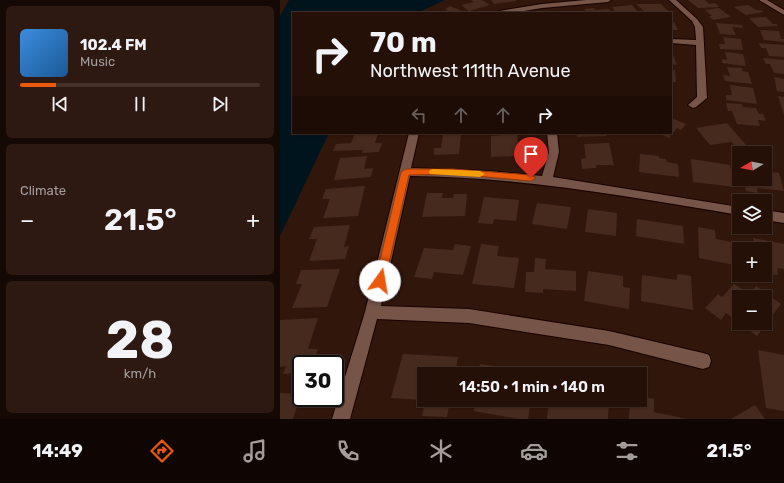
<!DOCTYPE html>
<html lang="en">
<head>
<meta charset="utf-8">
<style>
  :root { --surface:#251008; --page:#2d1912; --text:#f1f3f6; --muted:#a39d9c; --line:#423029; --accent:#ea580c }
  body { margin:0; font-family:Rubik,sans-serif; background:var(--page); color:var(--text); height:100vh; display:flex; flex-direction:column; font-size:15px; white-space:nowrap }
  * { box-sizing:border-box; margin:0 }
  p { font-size:13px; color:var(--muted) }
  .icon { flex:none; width:22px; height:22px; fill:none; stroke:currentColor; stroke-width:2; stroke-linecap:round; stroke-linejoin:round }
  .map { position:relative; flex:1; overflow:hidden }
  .details { display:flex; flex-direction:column; gap:6px; padding:6px; background:#140904; width:280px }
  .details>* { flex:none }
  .hud { position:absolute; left:12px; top:12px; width:380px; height:122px; border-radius:0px; box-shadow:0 1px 3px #0004,0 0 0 1px var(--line); background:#251008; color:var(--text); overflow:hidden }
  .needle { width:26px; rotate:260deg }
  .tools { position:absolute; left:452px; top:146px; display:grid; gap:8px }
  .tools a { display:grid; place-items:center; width:40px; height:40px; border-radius:0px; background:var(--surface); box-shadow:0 1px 3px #0004,0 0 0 1px var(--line); font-size:20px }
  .speed { position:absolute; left:12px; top:355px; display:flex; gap:8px; font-size:20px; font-weight:700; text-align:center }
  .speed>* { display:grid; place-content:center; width:52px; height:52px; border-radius:50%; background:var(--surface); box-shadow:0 1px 3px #0004,0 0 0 1px var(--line); line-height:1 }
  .speed .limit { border:2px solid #111; border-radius:6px; background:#fff; color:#111 }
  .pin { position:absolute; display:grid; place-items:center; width:34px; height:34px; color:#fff; margin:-41px -17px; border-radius:50% 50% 50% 0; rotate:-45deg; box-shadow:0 0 4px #0007 }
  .pin .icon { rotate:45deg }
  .me { position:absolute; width:44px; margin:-22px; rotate:13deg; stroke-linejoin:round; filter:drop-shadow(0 0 3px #0008) }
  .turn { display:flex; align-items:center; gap:14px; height:84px; padding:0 12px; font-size:18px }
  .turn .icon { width:52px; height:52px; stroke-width:2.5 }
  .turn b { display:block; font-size:28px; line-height:34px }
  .lanes { display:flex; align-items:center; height:38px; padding:0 12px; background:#0003; justify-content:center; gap:20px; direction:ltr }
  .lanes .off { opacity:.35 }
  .big { font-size:30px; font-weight:600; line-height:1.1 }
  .details .tile { flex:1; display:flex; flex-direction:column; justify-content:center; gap:6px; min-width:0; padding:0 14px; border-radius:6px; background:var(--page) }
  .details .dial { align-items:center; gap:0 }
  .dial b { font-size:52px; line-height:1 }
  .song { display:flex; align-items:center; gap:12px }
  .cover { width:48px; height:48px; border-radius:6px; background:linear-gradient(135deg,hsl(210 70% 55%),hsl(210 70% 35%)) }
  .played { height:4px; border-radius:2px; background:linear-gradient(90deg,var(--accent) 15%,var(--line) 15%) }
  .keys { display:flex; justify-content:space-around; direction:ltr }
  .heat { display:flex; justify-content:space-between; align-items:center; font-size:22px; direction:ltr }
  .trip { position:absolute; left:137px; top:367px; width:230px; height:40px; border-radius:0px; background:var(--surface); box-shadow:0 1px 3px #0004,0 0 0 1px var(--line); font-weight:600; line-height:40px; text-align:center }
  .tabs { display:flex; height:64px; justify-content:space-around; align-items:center; background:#0f0603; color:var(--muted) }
  .tabs .icon { width:28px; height:28px }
  .tabs .selected { color:var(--accent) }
  .tabs b { font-size:18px; color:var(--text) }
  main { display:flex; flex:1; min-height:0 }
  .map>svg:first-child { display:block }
  .water { fill:#00141e }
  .building { fill:#472a1e }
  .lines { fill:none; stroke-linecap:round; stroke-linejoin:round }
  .street-casing { stroke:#180200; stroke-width:2 }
  .street { fill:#765548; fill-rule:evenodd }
  .route { fill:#ea580c; stroke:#983908 }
  .slow { fill:#f59e0b }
</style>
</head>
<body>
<main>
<section class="details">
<div class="tile">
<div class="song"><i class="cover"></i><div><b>102.4 FM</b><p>Music</p></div></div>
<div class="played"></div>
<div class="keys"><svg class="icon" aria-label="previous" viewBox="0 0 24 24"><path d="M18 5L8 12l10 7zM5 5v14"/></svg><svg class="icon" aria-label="pause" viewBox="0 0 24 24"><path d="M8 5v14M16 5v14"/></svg><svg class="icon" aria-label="next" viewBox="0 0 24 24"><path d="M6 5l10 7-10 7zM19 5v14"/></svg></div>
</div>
<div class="tile"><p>Climate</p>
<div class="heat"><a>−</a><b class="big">21.5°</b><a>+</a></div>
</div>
<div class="tile dial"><b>28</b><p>km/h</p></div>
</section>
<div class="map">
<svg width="504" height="419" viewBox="0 0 504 419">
  <rect width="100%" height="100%" fill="#31160b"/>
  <path class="water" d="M 9,0 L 165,0 L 137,13 L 13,13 L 13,133 L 49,133 L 0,236 L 0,16 Z"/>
  <path class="building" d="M 191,0 L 202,0 L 210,5 L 189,11 L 181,5 L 194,2 Z
    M 211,0 L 236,0 L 236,1 L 214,4 Z
    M 408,0 L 425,0 L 429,4 L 435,3 L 439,7 L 418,8 Z
    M 356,4 L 381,4 L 389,12 L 366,13 Z
    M 352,5 L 359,13 L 336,13 L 332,7 Z
    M 468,5 L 476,10 L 480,10 L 484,12 L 466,15 L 454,7 Z
    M 170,6 L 184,12 L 161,13 L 168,10 L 165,9 Z
    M 314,8 L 315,10 L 329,9 L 332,13 L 307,13 L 304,9 Z
    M 439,8 L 451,17 L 433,20 L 429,16 L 432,16 L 425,10 Z
    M 486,17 L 493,24 L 496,24 L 499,26 L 478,27 L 469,18 Z
    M 391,22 L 394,22 L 398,30 L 391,30 Z
    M 436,23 L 462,25 L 463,28 L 452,27 L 456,35 L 440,34 Z
    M 480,30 L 499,31 L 501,39 L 504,39 L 504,42 L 484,40 Z
    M 443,37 L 461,39 L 463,50 L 440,49 L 439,44 L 445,44 Z
    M 479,43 L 504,45 L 504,57 L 489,56 L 486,48 L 481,48 Z
    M 391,49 L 397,65 L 391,64 Z
    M 445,52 L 463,54 L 466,66 L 442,63 L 442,59 L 447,60 Z
    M 483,58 L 504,60 L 504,74 L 494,73 L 490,64 L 486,64 Z
    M 447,67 L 462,68 L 462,71 L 468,72 L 472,84 L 445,81 L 443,75 L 450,76 Z
    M 391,70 L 395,70 L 396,82 L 391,82 Z
    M 494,77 L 504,79 L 504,92 L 497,91 Z
    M 450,85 L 473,88 L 477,104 L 446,100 L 446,95 L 452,95 Z
    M 498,96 L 504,97 L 504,115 Z
    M 446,103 L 462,104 L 463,107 L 476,108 L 479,114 L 483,114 L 486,121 L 478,120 L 480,126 L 457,124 L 452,111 L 448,111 Z
    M 394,119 L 406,124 L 401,130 L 397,128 L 389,138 L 378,133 L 391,133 L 391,122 Z
    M 447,123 L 466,145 L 455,146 L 452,142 L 430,145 L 416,128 Z
    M 75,133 L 98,133 L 95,143 L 102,143 L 99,152 L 82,153 L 83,150 L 53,151 L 56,144 L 71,143 Z
    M 181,133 L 179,154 L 154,155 L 154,148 L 161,148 L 163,134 Z
    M 296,133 L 326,133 L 327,136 L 297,137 Z
    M 237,134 L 239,156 L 211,157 L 211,136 Z
    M 329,143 L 334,165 L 316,165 L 316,168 L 302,169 L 301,159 L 306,158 L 304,144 Z
    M 360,154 L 379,156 L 379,158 L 386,159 L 387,162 L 398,164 L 399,177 L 359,172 Z
    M 87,156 L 84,169 L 93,168 L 91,177 L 54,180 L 60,158 Z
    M 411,159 L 450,165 L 454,187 L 413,182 Z
    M 485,171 L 499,173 L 504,191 L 477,188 L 478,193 L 466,191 L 463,179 L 485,179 Z
    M 85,186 L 78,216 L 43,218 L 50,199 L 42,199 L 46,189 Z
    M 147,193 L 163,193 L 162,198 L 173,198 L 174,194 L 187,194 L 185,216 L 142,217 Z
    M 204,197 L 239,200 L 236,221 L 214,219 L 213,224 L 198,223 Z
    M 257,203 L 291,207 L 287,229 L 252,224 Z
    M 308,209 L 337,213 L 336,236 L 305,232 Z
    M 357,219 L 403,226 L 404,244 L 356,236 Z
    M 70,225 L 64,247 L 69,246 L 65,259 L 29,261 L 37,239 L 29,239 L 34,227 Z
    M 418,227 L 435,230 L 436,239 L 457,243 L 459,266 L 419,258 Z
    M 473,238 L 504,244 L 504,269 L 497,268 L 498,275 L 485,273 L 485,249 L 475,249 Z
    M 175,244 L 191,246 L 183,275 L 154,272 L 152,279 L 134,277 L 144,248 L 173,250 Z
    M 201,244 L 219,246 L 217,256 L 239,258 L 234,288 L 192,284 Z
    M 255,258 L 266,259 L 265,269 L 296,271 L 296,291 L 263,289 L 263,293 L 245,292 L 246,272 L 254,272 Z
    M 60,269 L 47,307 L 12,308 L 22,284 L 16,284 L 21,270 Z
    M 308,271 L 343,276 L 343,287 L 350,288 L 349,309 L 304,301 Z
    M 397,274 L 411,276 L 413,310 L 361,301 L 362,275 L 397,280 Z
    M 454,284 L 469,294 L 476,286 L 501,304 L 477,336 L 460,323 L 485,323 L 485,297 L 459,297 L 459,323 L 446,313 L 441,320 L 425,308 L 438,294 L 442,297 Z
    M 38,318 L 28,349 L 38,349 L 33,364 L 21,364 L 21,373 L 3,374 L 6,366 L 0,367 L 0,320 Z
    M 478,350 L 504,355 L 504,411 L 486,408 Z
    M 123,354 L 178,357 L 175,374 L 144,374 L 144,400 L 111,398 Z
    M 200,364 L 255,372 L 255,374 L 197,374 Z
    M 0,393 L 21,394 L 13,419 L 0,419 Z
    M 360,396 L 374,399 L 374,412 L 407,419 L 349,419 L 350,400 L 360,400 Z
    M 145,400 L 170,400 L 167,417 L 142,416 Z
    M 196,400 L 251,400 L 248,419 L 239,419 L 194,411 Z
    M 269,400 L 329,400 L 328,419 L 267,419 Z
    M 475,405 L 485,419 L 451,419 Z"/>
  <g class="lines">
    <defs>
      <path id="street" d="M 306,0 L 331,0 L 328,2 L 262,8 L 232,13 L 216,13 L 219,11 L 262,4 Z
        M 389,0 L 396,0 L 417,19 L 423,27 L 427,98 L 416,107 L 413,108 L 408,105 L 417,97 L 416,45 L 391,43 L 391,39 L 416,40 L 415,27 L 412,21 Z
        M 479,0 L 487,0 L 504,10 L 504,15 Z
        M 129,133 L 139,133 L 131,168 L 210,171 L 262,176 L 269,152 L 267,133 L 277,133 L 279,152 L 273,177 L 459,207 L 459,215 C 349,197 241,177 130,176 L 101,306 L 189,309 L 329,331 L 423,353 L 429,355 L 431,361 L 429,367 L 423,369 L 329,345 L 189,323 L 97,319 L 70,419 L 52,419 L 85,312 Z
        M 485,210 L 504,213 L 504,223 L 485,220 Z"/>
    </defs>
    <use href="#street" class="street-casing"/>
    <use href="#street" class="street"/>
  </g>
  <path class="route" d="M 126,169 L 173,169 L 251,175 L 256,178 L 251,181 L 173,174 L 129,175 L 105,281 L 104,284 L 100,285 L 96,284 L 95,281 L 121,172 Z"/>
  <path class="slow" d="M 153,169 L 200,171 L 205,174 L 200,177 L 150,174 L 149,172 L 150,170 Z"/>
</svg>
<div class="tools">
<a><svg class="needle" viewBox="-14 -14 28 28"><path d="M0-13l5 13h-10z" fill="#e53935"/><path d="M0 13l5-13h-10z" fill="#a39d9c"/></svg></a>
<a><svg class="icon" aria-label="layers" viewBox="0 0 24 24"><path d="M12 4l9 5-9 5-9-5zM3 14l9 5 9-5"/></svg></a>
<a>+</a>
<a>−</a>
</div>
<div class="speed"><div class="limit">30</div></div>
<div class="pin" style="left:251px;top:178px;background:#d93025"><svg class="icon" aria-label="arrive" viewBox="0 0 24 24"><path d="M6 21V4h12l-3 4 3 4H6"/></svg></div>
<svg class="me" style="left:100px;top:281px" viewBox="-20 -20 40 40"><circle r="19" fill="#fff"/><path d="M0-13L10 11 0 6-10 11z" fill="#ea580c"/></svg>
<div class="trip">14:50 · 1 min · 140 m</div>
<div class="hud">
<div class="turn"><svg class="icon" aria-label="right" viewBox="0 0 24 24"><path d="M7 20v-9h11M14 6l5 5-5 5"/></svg><div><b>70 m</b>Northwest 111th Avenue</div></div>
<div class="lanes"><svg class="icon off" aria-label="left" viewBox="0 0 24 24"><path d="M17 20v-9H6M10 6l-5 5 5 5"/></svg><svg class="icon off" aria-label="ahead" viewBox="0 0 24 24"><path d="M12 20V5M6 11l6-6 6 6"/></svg><svg class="icon off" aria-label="ahead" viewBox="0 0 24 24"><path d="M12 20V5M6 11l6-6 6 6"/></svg><svg class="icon" aria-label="right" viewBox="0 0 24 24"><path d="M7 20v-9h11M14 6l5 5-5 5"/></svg></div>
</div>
</div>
</main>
<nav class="tabs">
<b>14:49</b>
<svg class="icon selected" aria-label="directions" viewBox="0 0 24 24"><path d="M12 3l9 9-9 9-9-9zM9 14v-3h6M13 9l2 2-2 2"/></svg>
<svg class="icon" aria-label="music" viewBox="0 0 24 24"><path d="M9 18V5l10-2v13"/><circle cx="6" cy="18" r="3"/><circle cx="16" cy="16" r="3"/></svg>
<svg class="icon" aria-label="phone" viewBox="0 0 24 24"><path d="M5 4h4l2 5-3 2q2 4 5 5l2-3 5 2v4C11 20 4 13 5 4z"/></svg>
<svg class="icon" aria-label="climate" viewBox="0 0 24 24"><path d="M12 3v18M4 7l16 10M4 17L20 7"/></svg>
<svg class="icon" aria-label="car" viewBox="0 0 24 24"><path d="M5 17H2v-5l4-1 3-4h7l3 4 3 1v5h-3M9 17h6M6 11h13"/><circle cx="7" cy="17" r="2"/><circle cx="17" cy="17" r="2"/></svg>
<svg class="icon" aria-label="filters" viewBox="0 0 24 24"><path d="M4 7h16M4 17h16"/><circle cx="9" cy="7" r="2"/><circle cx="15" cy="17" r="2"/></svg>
<b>21.5°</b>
</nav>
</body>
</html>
